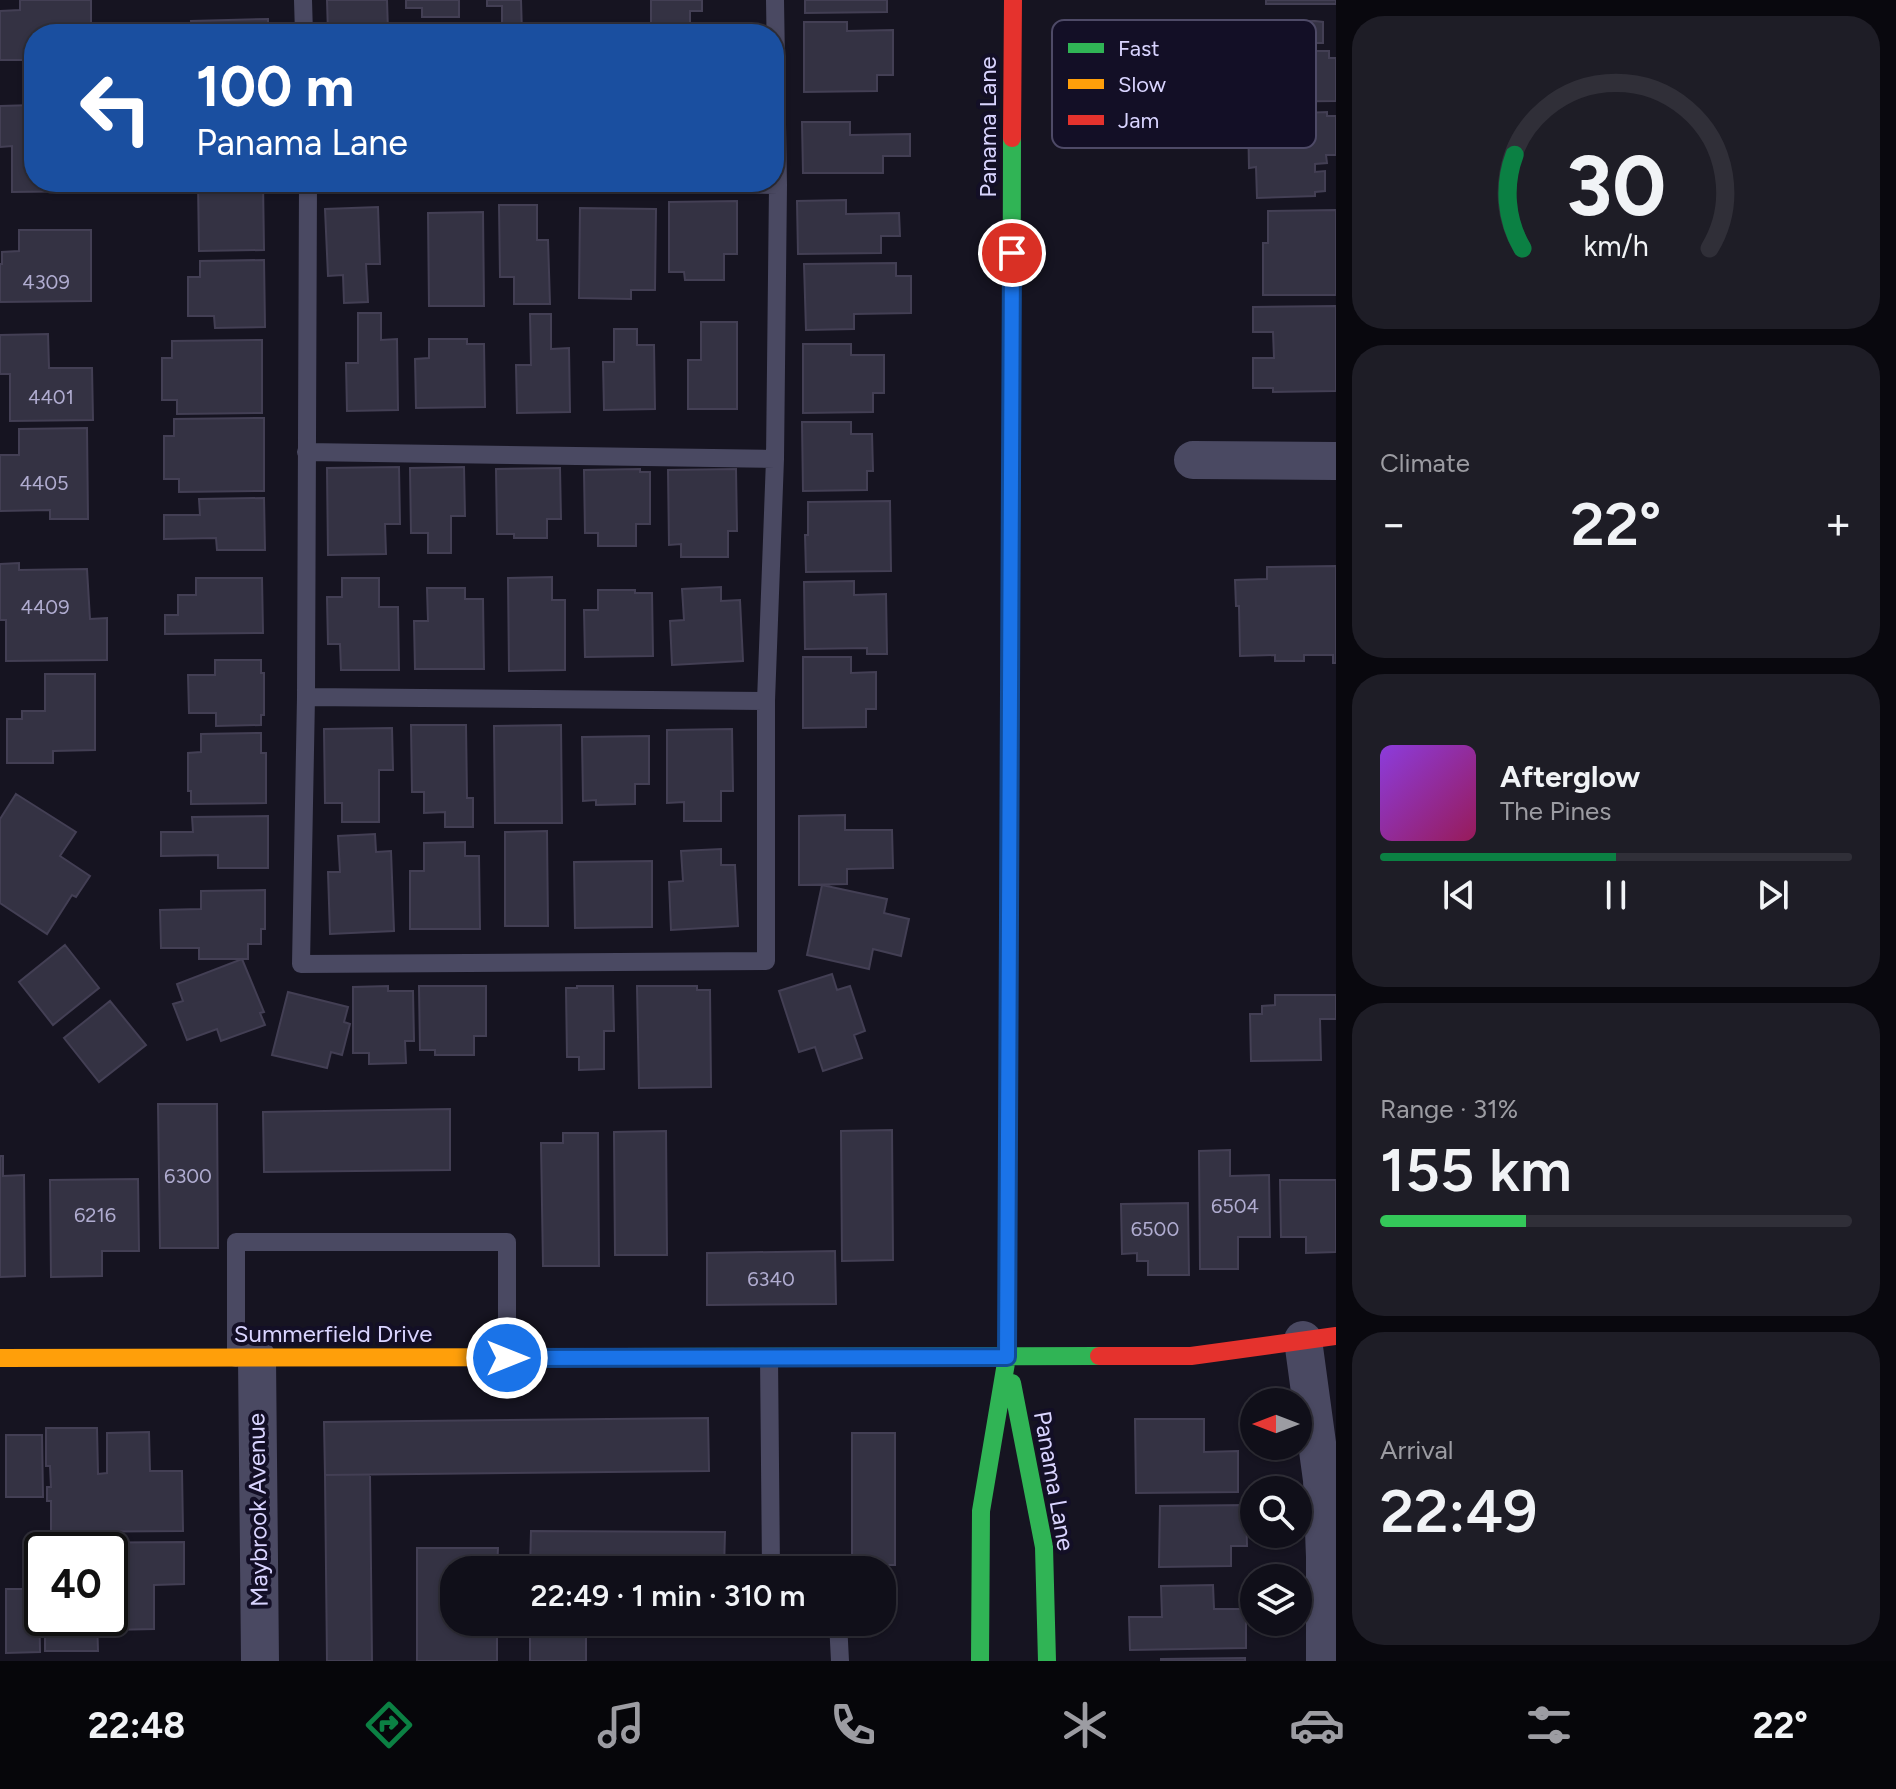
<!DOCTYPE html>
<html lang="en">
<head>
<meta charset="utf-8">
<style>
  :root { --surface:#100f19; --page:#1e1d26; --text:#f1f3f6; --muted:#9c9ca2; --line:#302f38; --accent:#0b8043 }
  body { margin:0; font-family:Figtree,sans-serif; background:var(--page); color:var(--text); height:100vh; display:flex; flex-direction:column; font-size:30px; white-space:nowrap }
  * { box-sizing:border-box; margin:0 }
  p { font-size:26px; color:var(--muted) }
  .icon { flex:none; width:44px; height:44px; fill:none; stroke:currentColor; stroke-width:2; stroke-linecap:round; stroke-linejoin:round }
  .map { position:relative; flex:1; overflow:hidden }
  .panel { display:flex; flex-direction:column; gap:16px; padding:16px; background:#09080e; width:560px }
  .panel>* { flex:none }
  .hud { position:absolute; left:24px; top:24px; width:760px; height:168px; border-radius:32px; box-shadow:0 2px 6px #0004,0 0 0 2px var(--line); background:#1a4fa0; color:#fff; overflow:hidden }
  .needle { width:52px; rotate:270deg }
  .buttons { position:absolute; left:1240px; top:1388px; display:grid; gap:16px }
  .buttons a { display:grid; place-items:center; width:72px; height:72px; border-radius:50%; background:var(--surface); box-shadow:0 2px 6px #0004,0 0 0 2px var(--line); font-size:40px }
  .speed { position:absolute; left:24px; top:1532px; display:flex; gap:16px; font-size:40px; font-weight:700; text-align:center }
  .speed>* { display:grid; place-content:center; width:104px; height:104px; border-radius:50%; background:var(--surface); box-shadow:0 2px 6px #0004,0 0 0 2px var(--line); line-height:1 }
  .speed .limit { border:4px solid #111; border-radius:12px; background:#fff; color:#111 }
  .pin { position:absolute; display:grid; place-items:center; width:68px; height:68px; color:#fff; margin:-34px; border:4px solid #fff; border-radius:50%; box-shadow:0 2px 8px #0007 }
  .me { position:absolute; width:88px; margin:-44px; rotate:90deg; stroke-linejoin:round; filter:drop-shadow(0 0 6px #0008) }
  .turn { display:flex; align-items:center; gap:28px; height:168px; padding:0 40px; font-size:36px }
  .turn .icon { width:104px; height:104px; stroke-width:2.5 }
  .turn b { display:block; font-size:56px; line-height:68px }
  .big { font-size:60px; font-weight:600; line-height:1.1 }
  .panel .card { flex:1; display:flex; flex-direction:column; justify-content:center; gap:12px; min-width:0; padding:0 28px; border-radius:32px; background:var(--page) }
  .panel .dial { align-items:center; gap:0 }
  .dial svg { height:208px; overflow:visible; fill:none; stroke:var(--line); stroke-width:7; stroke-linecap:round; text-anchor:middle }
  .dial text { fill:var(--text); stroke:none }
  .song { display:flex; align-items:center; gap:24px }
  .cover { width:96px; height:96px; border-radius:12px; background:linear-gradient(135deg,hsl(270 70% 55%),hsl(330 70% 35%)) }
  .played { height:8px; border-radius:4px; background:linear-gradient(90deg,var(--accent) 50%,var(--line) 50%) }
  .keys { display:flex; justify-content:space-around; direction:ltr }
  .heat { display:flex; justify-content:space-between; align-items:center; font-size:44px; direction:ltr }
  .charge { height:12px; border-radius:6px; background:linear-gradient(90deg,#34c759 31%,var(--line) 0) }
  .trip { position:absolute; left:440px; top:1556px; width:456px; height:80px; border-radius:32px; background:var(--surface); box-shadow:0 2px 6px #0004,0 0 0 2px var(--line); font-weight:600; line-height:80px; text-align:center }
  .tab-bar { display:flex; height:128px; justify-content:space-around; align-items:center; background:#06060a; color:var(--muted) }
  .tab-bar .icon { width:56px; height:56px }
  .tab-bar .selected { color:var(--accent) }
  .tab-bar b { font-size:36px; color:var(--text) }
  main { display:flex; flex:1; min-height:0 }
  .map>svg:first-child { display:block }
  .building { fill:#343243; stroke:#433f54; stroke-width:2 }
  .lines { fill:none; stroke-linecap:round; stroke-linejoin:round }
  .lane { stroke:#4a4962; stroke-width:18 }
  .street { stroke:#4a4962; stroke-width:38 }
  .fast { stroke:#30b455; stroke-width:18 }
  .slow { stroke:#ff9f0a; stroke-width:18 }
  .jam { stroke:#e5322d; stroke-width:18 }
  .route-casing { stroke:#114b97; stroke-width:20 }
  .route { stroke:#1a73e8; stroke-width:14 }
  .labels { text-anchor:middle; stroke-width:8; stroke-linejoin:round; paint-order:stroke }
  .number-label { font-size:20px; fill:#b0acd0 }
  .street-label { font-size:24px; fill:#d9d4ff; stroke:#130f26 }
  .key { fill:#130f26; stroke:#4e4a67; stroke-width:2 }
  .key-label { font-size:22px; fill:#d9d4ff }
</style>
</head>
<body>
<main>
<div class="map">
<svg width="1336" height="1661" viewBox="0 0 1336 1661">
  <rect width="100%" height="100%" fill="#161421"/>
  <path class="building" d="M 20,0 L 91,0 L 91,34 L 34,34 L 34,60 L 0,60 L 0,11 L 20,10 Z
    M 327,0 L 387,0 L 388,31 L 328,33 Z
    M 406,0 L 459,0 L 459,17 L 422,17 L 422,8 L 406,8 Z
    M 487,0 L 521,0 L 522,34 L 502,34 L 502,6 L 487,6 Z
    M 651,0 L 702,0 L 702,11 L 690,11 L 690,34 L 651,34 Z
    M 805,0 L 887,0 L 887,12 L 805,13 Z
    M 1266,0 L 1336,0 L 1336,4 L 1266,4 Z
    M 268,19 L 268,34 L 192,34 L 191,21 Z
    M 1315,21 L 1323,22 L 1323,43 L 1315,43 L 1315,51 L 1329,51 L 1329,58 L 1336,58 L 1336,101 L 1241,102 L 1241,22 Z
    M 804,22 L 847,22 L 847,31 L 893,30 L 893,75 L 877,75 L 877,91 L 804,92 Z
    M 34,105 L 34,182 L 95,182 L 95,191 L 12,192 L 12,146 L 0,147 L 0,106 Z
    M 1327,112 L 1327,116 L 1336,116 L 1336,155 L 1326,155 L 1327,163 L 1315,164 L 1315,172 L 1325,171 L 1325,191 L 1315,192 L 1315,196 L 1257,198 L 1256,167 L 1249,168 L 1248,115 Z
    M 802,122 L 850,122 L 850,135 L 910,134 L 910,156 L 883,156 L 883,173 L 803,173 Z
    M 198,182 L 263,182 L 264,250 L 199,251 Z
    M 846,200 L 846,214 L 899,213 L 900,236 L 881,236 L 881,253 L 798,254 L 797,201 Z
    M 737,201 L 737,254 L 724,254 L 724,280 L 685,280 L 684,272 L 669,272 L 669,202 Z
    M 499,205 L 537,205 L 537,240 L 548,240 L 550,304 L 514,304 L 514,277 L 500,277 Z
    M 378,207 L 380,264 L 366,264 L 368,302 L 344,303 L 343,275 L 328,276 L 325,209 Z
    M 580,208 L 656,209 L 655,290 L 631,290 L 631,299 L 579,298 Z
    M 1336,210 L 1336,295 L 1263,295 L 1263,243 L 1268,243 L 1268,211 Z
    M 483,212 L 484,306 L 429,306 L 428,213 Z
    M 19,230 L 91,230 L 91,301 L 0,302 L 0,264 L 2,264 L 2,252 L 19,251 Z
    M 264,260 L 265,327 L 215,328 L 214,316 L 188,316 L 188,277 L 200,277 L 200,261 Z
    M 896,263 L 896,276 L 911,276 L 911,313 L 854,314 L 854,329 L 806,330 L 804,264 Z
    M 1336,306 L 1336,391 L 1273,392 L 1273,388 L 1253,388 L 1253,358 L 1274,358 L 1273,332 L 1253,332 L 1253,307 Z
    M 358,313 L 381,313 L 381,340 L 397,339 L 398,410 L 347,411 L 346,363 L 358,363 Z
    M 530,314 L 551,314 L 551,349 L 569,348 L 570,412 L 517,413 L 516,365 L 531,365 Z
    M 701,322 L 737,322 L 737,409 L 688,409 L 688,360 L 701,360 Z
    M 614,329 L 637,329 L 637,345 L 654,345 L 655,409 L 604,410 L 603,362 L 614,362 Z
    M 48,334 L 49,368 L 92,368 L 93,420 L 10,421 L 10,374 L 0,374 L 0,335 Z
    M 429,339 L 467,339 L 467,344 L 484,344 L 485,407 L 416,408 L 415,359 L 429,358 Z
    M 262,340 L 262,413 L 177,414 L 177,400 L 162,400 L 162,358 L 172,358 L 172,341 Z
    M 803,344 L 851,344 L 851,355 L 884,355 L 884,393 L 873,393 L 873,412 L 803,413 Z
    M 264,418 L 264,491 L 179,492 L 179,479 L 164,479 L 164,436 L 174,436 L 174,419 Z
    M 802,422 L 851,422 L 851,434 L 872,434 L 873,471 L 867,471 L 867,490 L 803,491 Z
    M 87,428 L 88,519 L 50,519 L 50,510 L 0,511 L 0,455 L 19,455 L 19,429 Z
    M 399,467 L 400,524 L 385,524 L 386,554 L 328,555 L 327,468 Z
    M 464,467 L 465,516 L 451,516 L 451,553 L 428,553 L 428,533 L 411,533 L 410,468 Z
    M 560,468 L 561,519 L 547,519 L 547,538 L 514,538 L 514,534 L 497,534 L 496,469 Z
    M 640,469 L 640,472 L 650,472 L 650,524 L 636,524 L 636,546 L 598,546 L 598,533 L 585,533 L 584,470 Z
    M 736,469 L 737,531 L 728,531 L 728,557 L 681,557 L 681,544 L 669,545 L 668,470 Z
    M 264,498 L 265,550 L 217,550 L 216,538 L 164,539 L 164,515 L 200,515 L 199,499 Z
    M 890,501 L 891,571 L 806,572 L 805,535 L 808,535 L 808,502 Z
    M 19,563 L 19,570 L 87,569 L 90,619 L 107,618 L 107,660 L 6,661 L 6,620 L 0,620 L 0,564 Z
    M 1336,566 L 1336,663 L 1333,663 L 1333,655 L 1304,655 L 1304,661 L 1275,661 L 1275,655 L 1240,656 L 1239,606 L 1236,606 L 1235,580 L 1267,579 L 1267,567 Z
    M 552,577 L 552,600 L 565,600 L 565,670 L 509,671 L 508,578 Z
    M 196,578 L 262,578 L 263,633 L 165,634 L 165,615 L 178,615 L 178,595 L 196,595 Z
    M 342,578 L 379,578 L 379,607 L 398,607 L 399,670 L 341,670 L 340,644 L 328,644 L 327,597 L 342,597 Z
    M 854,581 L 854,595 L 886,594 L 887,654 L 867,654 L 867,648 L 805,649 L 804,582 Z
    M 721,587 L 721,601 L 740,600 L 743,661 L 672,665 L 670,621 L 684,620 L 682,589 Z
    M 427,588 L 465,588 L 465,599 L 483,599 L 484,669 L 415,669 L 414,621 L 428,621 Z
    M 598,590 L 635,590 L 635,593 L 652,593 L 653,656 L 585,657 L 584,610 L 598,610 Z
    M 803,657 L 851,657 L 851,673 L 876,672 L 876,709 L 866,709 L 866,727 L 803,728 Z
    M 215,660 L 261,660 L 261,673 L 264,673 L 264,715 L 261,715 L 261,725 L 216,726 L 216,713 L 189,713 L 188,675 L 215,675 Z
    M 45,674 L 95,674 L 95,750 L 53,751 L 53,763 L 7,763 L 7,719 L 22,719 L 22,711 L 45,711 Z
    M 411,725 L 466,725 L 467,798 L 473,798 L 473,827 L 445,827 L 445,812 L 424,813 L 424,792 L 412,792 Z
    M 561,725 L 562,823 L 495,823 L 494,726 Z
    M 392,728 L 393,770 L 379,770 L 379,822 L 342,822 L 342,803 L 325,803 L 324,729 Z
    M 732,729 L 733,791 L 721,791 L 721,821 L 684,821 L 684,802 L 667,803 L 667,730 Z
    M 261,733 L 261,753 L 266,753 L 266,803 L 191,804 L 191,791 L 188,791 L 188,753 L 201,752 L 201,734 Z
    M 649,736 L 649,784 L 635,784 L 635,804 L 596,805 L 596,800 L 583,801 L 582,737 Z
    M 16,794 L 76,832 L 60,856 L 90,876 L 76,897 L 72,895 L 47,934 L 0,903 L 0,819 Z
    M 845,815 L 845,830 L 892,830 L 893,868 L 847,869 L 847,884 L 799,885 L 799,816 Z
    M 268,816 L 268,868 L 218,868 L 218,855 L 161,856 L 161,832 L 193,832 L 192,817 Z
    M 547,831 L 548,926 L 505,926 L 505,832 Z
    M 375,834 L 376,852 L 391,851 L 394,931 L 330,934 L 328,872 L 340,872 L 338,836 Z
    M 465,842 L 465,856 L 479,856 L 480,929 L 410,929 L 410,871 L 424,871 L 424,843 Z
    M 721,849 L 721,865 L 735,865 L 738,926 L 671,930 L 669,882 L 683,881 L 681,851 Z
    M 652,861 L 652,927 L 575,928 L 574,862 Z
    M 822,885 L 887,899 L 884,913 L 909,919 L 901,956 L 873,949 L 869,969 L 807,955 Z
    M 265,890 L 265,929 L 261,929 L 261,944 L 248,944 L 248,959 L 199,959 L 199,948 L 161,948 L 160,910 L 201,909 L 201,891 Z
    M 65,945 L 99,988 L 53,1025 L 19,982 Z
    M 242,959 L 264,1012 L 260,1013 L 265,1025 L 221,1041 L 217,1029 L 187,1040 L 173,1004 L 183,1001 L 177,984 Z
    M 832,974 L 837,990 L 850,986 L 865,1031 L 854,1035 L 862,1058 L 823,1071 L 815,1047 L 799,1052 L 779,991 Z
    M 388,986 L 388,991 L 413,991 L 414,1041 L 405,1041 L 406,1063 L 369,1064 L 369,1053 L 353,1053 L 353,987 Z
    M 419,986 L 486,986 L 486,1036 L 474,1036 L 474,1055 L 435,1055 L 435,1050 L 420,1050 Z
    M 577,986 L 613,986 L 614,1031 L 604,1031 L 604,1069 L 579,1070 L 579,1057 L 567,1057 L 566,988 L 577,988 Z
    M 637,986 L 697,986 L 697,990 L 710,990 L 711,1087 L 639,1088 Z
    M 288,992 L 348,1007 L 344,1022 L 350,1024 L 342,1055 L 331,1052 L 327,1068 L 272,1055 Z
    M 1275,995 L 1336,995 L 1336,1019 L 1320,1019 L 1321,1060 L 1251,1061 L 1250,1014 L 1262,1014 L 1262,1006 L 1275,1005 Z
    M 110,1001 L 146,1045 L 99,1082 L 64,1038 Z
    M 158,1104 L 217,1104 L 218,1248 L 160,1248 Z
    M 450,1109 L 450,1170 L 264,1172 L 263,1112 Z
    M 892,1130 L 893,1260 L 842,1261 L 841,1131 Z
    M 666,1131 L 667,1255 L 615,1255 L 614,1132 Z
    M 563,1133 L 598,1133 L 599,1266 L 543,1266 L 541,1143 L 563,1143 Z
    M 1230,1150 L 1230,1176 L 1269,1175 L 1270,1237 L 1238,1237 L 1238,1269 L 1200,1269 L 1199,1151 Z
    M 0,1156 L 3,1156 L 3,1176 L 24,1175 L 25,1276 L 0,1277 Z
    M 138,1179 L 139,1251 L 102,1251 L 102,1276 L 51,1277 L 50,1180 Z
    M 1280,1180 L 1336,1180 L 1336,1252 L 1306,1253 L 1306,1237 L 1281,1237 Z
    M 1188,1203 L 1189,1275 L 1148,1275 L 1148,1261 L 1137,1261 L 1137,1253 L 1122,1254 L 1121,1204 Z
    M 835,1251 L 836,1304 L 707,1305 L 707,1253 Z
    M 708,1418 L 709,1471 L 325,1475 L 324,1422 Z
    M 1135,1419 L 1204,1419 L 1204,1452 L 1238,1451 L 1238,1492 L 1136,1493 Z
    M 46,1428 L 97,1428 L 98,1474 L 107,1473 L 107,1433 L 149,1432 L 150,1471 L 182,1471 L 183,1531 L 51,1532 L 51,1501 L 47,1501 L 47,1487 L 51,1487 L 50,1466 L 46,1466 Z
    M 852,1433 L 895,1433 L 895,1565 L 852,1565 Z
    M 6,1435 L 42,1435 L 43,1497 L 6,1497 Z
    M 325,1475 L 370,1475 L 372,1661 L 327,1661 Z
    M 1246,1505 L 1247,1546 L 1231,1546 L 1231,1566 L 1159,1567 L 1160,1506 Z
    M 531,1531 L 725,1532 L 724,1570 L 530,1570 Z
    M 184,1542 L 184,1584 L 154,1585 L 154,1629 L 109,1630 L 110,1550 L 50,1550 L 50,1543 Z
    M 417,1548 L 498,1548 L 497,1570 L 454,1570 L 454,1622 L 497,1622 L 497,1661 L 417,1661 Z
    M 1213,1585 L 1214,1609 L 1246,1609 L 1246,1648 L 1130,1650 L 1129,1617 L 1162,1617 L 1161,1586 Z
    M 6,1589 L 39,1589 L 40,1652 L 6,1653 Z
    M 45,1618 L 97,1618 L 98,1651 L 45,1651 Z
    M 530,1622 L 586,1622 L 586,1661 L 530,1661 Z
    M 1245,1658 L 1245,1661 L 1161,1661 L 1161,1659 Z"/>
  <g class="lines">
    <path class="lane" d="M 303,0 L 304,34
      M 308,182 L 306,697 L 301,964 L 766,961 L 766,701 L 775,459 L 778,185 L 775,0
      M 451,182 L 778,185
      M 306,452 L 775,459
      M 306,697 L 766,701
      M 769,1357 L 771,1570
      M 236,1358 L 236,1242 L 507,1242 L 507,1357
      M 838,1622 L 840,1661"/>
    <path class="street" d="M 1193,460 L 1336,461
      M 1303,1340 L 1322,1480 L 1325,1557 L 1325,1661
      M 257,1358 L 260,1661"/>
    <path class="fast" d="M 1011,545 L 1012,138
      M 612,1357 L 1099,1356
      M 1012,1383 L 1044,1547 L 1047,1661
      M 980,1661 L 981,1511 L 1007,1357 L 1008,1126"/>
    <path class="slow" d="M 1008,1126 L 1011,545
      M 0,1358 L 612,1357"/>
    <path class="jam" d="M 1012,138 L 1013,0
      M 1099,1356 L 1191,1356 L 1336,1336"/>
  </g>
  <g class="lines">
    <defs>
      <path id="route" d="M 507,1358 L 1007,1357 L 1012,253"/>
    </defs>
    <use href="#route" class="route-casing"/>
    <use href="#route" class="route"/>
  </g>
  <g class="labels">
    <g class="number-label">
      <text x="46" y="289">4309</text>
      <text x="51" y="404">4401</text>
      <text x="44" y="490">4405</text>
      <text x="45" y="614">4409</text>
      <text x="188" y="1183">6300</text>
      <text x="1235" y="1213">6504</text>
      <text x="95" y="1222">6216</text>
      <text x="1155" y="1236">6500</text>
      <text x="771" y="1286">6340</text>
    </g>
    <g class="street-label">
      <text transform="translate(988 127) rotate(-90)" y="8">Panama Lane</text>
      <text x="333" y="1342">Summerfield Drive</text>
      <text transform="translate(1054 1481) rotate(80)" y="8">Panama Lane</text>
      <text transform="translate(258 1510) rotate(-91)" y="8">Maybrook Avenue</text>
    </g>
  </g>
  <rect x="1052" y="20" width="264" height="128" rx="12" class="key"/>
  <rect x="1068" y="43" width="36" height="10" fill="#30b455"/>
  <rect x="1068" y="79" width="36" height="10" fill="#ff9f0a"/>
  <rect x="1068" y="115" width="36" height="10" fill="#e5322d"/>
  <g class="key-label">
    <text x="1118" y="56">Fast</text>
    <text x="1118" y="92">Slow</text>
    <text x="1118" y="128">Jam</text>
  </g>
</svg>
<div class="buttons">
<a><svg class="needle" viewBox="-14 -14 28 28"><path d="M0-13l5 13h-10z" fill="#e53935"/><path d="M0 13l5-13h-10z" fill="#9c9ca2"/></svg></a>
<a><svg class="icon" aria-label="search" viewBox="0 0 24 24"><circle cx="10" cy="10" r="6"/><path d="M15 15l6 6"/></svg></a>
<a><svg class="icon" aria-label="layers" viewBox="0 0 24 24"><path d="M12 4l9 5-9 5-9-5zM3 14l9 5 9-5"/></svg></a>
</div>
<div class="speed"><div class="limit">40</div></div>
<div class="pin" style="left:1012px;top:253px;background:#d93025"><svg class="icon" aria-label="arrive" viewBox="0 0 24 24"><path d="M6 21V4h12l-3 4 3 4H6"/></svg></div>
<svg class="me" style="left:507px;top:1358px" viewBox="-20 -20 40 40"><circle r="17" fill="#1a73e8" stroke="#fff" stroke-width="3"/><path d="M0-11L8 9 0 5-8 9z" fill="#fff"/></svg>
<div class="trip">22:49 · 1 min · 310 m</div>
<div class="hud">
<div class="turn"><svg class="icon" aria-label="left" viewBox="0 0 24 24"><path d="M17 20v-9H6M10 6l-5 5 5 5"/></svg><div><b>100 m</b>Panama Lane</div></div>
</div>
</div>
<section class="panel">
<div class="card dial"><svg viewBox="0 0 100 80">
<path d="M14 69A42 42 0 1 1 86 69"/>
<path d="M14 69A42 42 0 0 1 11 33" stroke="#0b8043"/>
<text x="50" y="56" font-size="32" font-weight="700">30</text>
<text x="50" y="72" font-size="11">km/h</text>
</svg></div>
<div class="card"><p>Climate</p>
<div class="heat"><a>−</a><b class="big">22°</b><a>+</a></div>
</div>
<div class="card">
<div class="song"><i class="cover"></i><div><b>Afterglow</b><p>The Pines</p></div></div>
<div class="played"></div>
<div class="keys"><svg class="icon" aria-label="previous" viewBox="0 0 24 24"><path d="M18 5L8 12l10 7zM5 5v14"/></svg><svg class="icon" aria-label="pause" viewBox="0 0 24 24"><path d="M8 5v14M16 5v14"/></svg><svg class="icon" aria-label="next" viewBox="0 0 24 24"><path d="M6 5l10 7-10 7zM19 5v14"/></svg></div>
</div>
<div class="card"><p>Range · 31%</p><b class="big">155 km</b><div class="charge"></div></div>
<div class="card"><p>Arrival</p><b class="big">22:49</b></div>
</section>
</main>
<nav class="tab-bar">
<b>22:48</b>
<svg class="icon selected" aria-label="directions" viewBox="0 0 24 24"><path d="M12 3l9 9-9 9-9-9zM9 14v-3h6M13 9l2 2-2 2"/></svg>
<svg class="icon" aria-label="music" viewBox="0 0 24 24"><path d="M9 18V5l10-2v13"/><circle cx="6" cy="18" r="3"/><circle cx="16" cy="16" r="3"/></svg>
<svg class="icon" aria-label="phone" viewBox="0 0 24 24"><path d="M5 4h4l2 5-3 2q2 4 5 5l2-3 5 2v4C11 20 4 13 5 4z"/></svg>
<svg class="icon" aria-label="climate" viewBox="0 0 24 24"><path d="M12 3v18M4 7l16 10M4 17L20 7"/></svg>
<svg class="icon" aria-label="car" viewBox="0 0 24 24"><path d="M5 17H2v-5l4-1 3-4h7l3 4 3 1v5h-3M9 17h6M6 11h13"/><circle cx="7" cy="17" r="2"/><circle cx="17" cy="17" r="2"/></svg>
<svg class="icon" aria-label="filters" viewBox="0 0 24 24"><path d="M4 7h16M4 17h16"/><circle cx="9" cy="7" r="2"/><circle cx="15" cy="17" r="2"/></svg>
<b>22°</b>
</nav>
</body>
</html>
